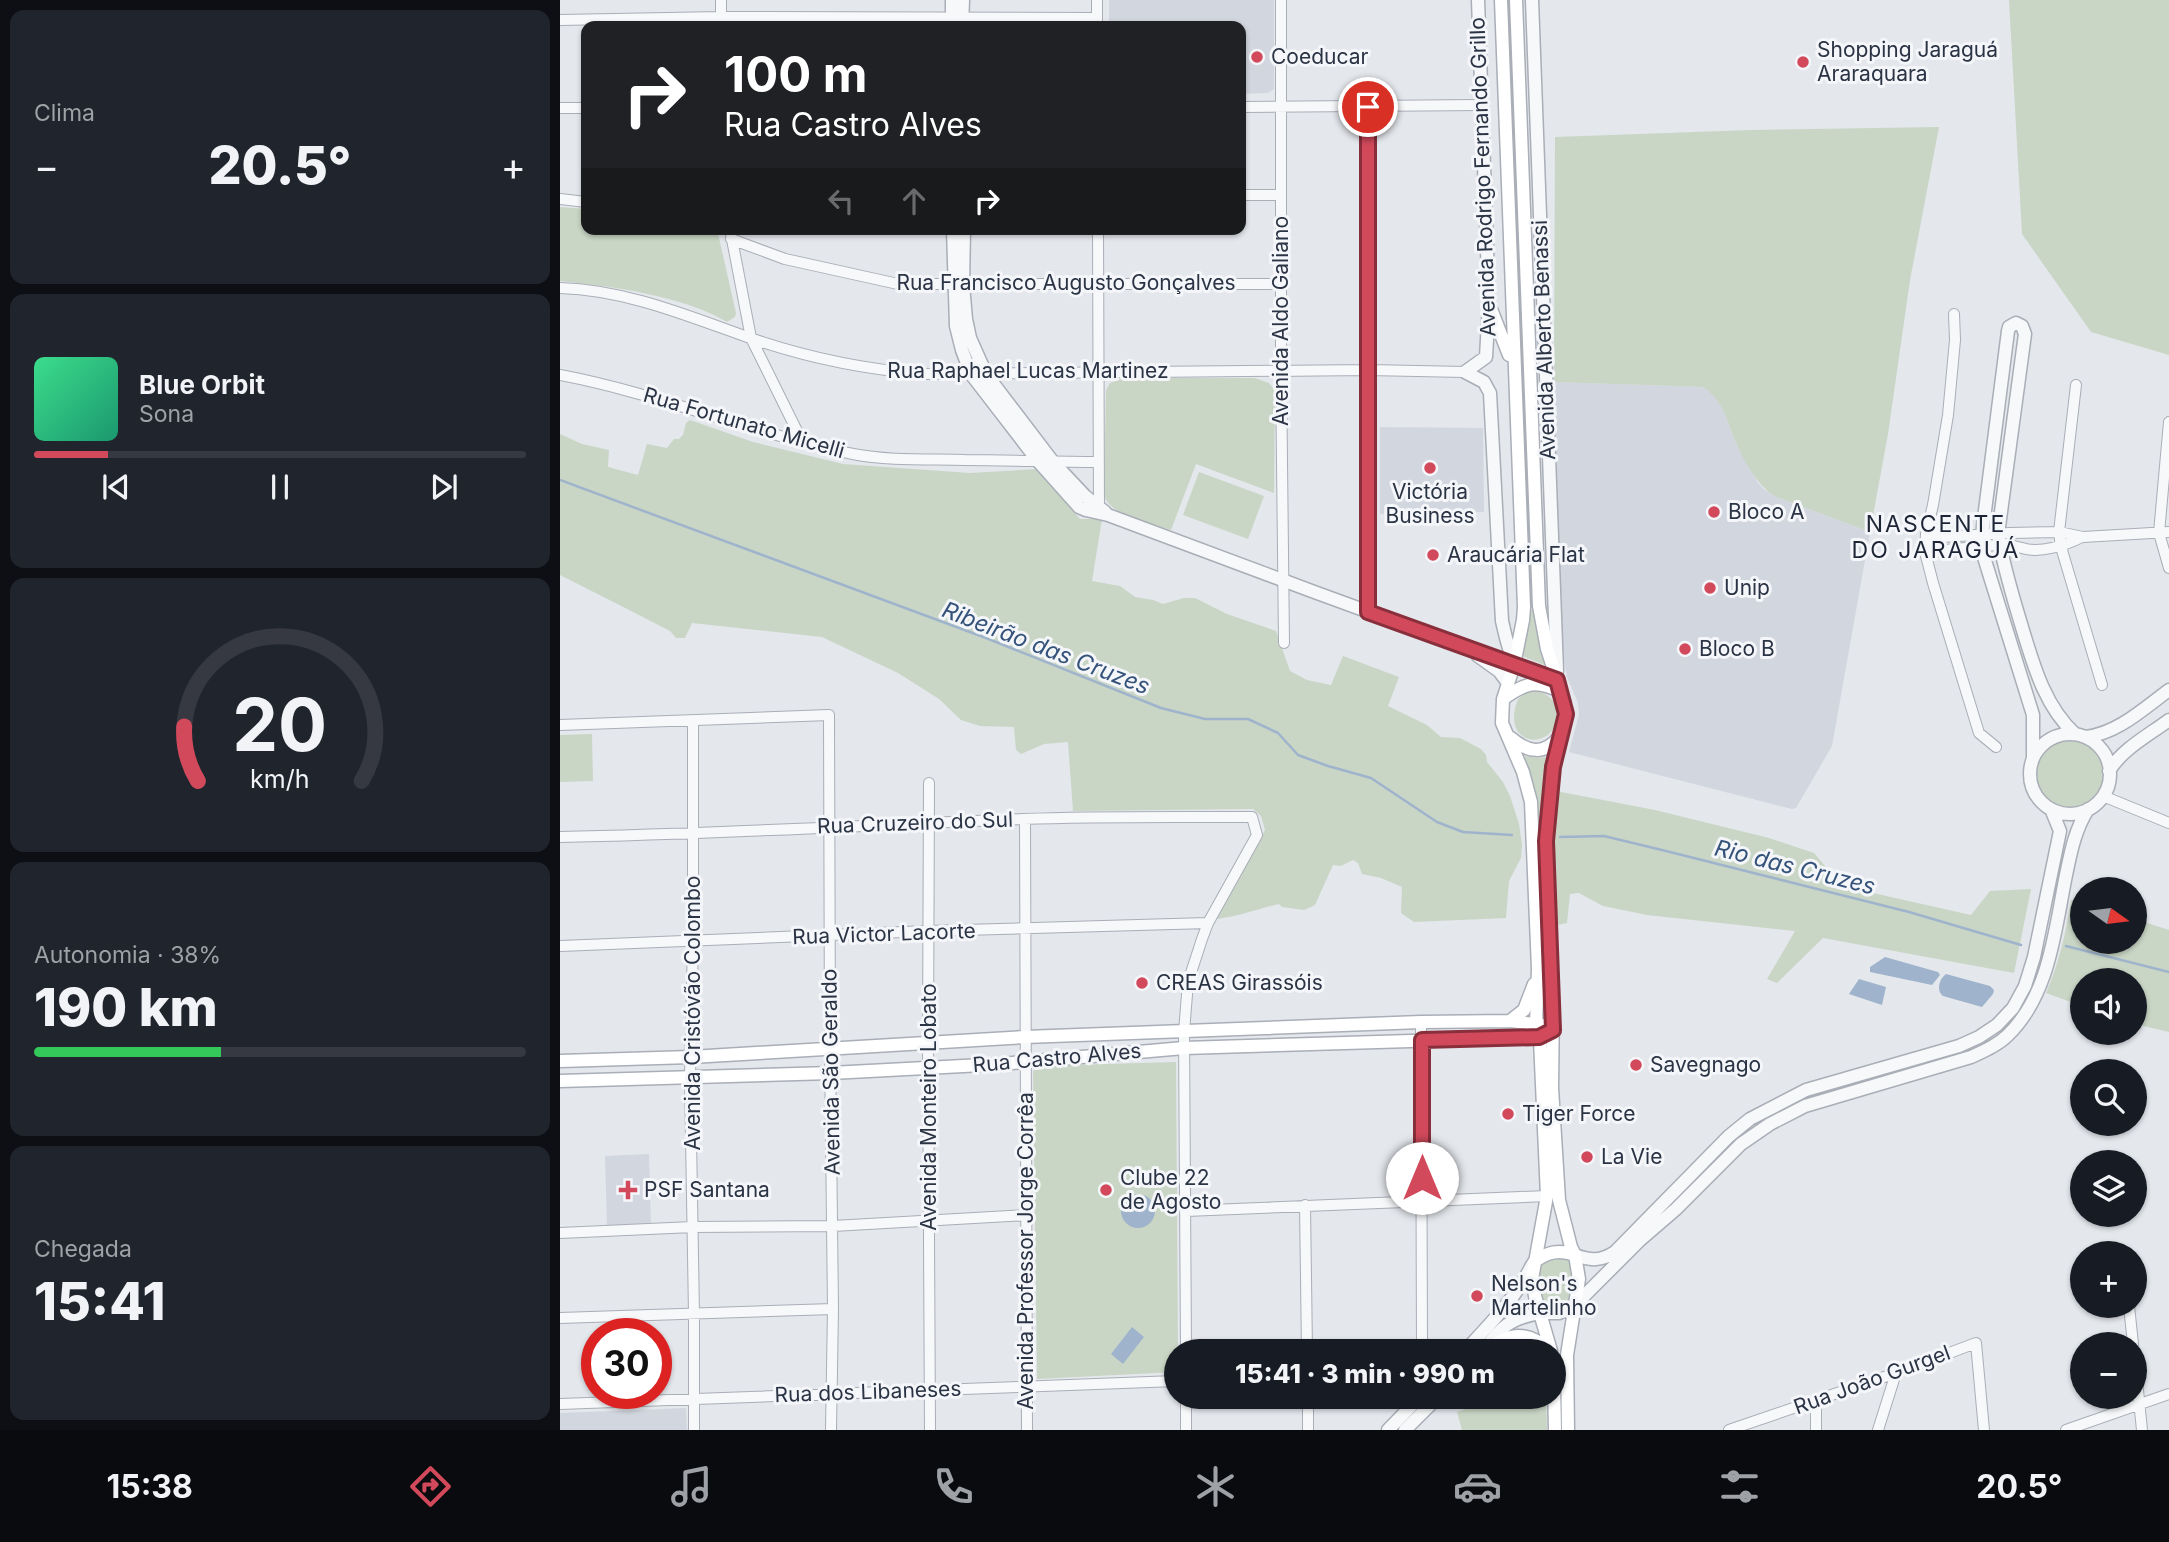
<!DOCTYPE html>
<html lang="pt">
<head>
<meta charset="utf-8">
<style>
  :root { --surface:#171b24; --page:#20242c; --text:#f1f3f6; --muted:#9ea1a6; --line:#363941; --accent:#d1495b }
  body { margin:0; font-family:Inter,sans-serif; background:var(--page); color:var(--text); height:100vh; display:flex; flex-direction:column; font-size:26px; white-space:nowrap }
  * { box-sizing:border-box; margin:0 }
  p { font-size:23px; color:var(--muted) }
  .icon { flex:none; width:38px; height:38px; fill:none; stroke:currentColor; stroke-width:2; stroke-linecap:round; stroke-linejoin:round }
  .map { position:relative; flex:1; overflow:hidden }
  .details { display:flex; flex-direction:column; gap:10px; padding:10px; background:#0d0f14; width:560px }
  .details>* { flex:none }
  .hud { position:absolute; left:21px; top:21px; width:665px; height:214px; border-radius:14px; box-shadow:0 2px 5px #0004; background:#202124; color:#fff; overflow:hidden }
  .needle { width:46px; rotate:104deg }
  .controls { position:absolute; left:1510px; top:877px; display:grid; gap:14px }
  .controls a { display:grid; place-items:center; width:77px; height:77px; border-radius:50%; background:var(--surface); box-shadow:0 2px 5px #0004; font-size:35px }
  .speed { position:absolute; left:21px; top:1318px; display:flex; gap:14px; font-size:35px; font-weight:700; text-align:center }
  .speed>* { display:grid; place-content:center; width:91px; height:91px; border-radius:50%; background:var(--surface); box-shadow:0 2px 5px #0004; line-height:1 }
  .speed .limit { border:10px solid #d22; background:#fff; color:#111 }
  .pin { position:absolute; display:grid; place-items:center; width:60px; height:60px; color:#fff; margin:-30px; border:4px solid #fff; border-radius:50%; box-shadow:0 2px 7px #0007 }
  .me { position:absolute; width:77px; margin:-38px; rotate:0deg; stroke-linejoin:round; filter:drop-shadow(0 0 5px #0008) }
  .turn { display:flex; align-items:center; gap:24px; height:147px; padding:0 28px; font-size:32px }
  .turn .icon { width:91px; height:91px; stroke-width:2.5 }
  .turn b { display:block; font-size:49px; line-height:60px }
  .lanes { display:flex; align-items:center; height:66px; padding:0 28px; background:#0003; justify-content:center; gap:35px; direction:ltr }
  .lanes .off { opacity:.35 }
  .big { font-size:52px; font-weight:800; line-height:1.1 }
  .details .widget { flex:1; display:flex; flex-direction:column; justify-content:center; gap:10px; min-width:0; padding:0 24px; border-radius:14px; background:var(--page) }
  .details .dial { align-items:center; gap:0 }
  .dial svg { height:182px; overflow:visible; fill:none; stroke:var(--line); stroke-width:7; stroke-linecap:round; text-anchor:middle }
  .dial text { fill:var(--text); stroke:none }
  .song { display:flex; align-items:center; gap:21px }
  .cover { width:84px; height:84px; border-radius:10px; background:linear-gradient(135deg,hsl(150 70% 55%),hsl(160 70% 35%)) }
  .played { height:7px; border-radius:4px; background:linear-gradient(90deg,var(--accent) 15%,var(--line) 15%) }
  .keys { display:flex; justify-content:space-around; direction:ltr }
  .heat { display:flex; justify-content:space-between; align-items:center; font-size:38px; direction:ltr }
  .charge { height:10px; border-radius:5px; background:linear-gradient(90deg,#34c759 38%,var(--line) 0) }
  .trip { position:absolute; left:604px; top:1339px; width:402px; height:70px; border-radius:35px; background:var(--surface); box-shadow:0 2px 5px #0004; font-weight:800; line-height:70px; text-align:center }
  .tabs { display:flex; height:112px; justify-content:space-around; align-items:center; background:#090b0e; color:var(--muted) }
  .tabs .icon { width:49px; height:49px }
  .tabs .on { color:var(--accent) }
  .tabs b { font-size:32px; color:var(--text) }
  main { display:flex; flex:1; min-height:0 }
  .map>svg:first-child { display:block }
  .built { fill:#d2d6de }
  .green { fill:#c9d6c5 }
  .water { fill:#9fb4cc }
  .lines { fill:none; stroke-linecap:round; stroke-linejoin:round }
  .stream { stroke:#9fb4cc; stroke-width:2.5 }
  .minor-casing { stroke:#a9aeb7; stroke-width:12 }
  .tertiary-casing { stroke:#a9aeb7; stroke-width:15 }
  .secondary-casing { stroke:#a9aeb7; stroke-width:15 }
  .minor { stroke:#f7f8fa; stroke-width:10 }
  .tertiary { stroke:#f7f8fa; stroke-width:12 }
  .secondary { stroke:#fff; stroke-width:12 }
  .route-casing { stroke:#882f3b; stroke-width:18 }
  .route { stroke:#d1495b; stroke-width:12 }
  .poi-dot { fill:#d1495b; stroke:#f4f6f9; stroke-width:2.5 }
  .labels { text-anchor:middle; stroke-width:6; stroke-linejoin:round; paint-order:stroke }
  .poi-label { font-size:21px; fill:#2b3445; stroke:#f4f6f9; text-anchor:start }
  .street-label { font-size:21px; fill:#2b3445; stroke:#f4f6f9 }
  .neighbourhood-label { font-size:23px; letter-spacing:2px; fill:#1d2536; stroke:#f4f6f9 }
  .water-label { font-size:23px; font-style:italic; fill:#34527a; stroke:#f4f6f9 }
</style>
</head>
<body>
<main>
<section class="details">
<div class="widget"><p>Clima</p>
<div class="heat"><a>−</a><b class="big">20.5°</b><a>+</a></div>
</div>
<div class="widget">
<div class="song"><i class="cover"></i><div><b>Blue Orbit</b><p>Sona</p></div></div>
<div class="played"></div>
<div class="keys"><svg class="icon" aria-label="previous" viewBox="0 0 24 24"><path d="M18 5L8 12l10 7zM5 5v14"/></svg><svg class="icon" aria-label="pause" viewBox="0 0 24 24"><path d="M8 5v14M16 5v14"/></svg><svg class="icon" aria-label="next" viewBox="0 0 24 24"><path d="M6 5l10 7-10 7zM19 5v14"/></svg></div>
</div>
<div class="widget dial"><svg viewBox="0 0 100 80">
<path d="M14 69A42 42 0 1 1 86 69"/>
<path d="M14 69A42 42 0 0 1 8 45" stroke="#d1495b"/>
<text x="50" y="56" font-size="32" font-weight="700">20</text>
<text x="50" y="72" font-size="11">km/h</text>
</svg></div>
<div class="widget"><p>Autonomia · 38%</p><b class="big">190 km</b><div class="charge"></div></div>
<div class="widget"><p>Chegada</p><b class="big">15:41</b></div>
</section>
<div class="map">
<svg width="1609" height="1430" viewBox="0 0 1609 1430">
  <rect width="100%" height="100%" fill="#e4e7ec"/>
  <path class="built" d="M 549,0 L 714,0 L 714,89 L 708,93 L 681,94 L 681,26 L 549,26 Z
    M 994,382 L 1143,387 L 1155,395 L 1161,404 L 1175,441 L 1198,483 L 1205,490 L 1214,496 L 1310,532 L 1272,746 L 1236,808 L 1232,809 L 1009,752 L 1019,715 L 1018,703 L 1007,677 L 1002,649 Z
    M 820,427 L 923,428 L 924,512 L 820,514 Z
    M 89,1154 L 91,1225 L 47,1226 L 45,1156 Z
    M 126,1408 L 127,1430 L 0,1430 L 0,1413 Z"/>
  <path class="green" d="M 1449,0 L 1609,0 L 1609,355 L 1531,332 L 1462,234 Z
    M 1379,127 L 1350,280 L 1328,434 L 1310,532 L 1214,496 C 1195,483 1183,459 1174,438 C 1166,418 1162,399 1143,387 L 994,382 L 995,137 L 1191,130 Z
    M 0,207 L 26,209 L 26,229 L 157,229 L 176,313 L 175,317 L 167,322 C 124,296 50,286 0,281 Z
    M 564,378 L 695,378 L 709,383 L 715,391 L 714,493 L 636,464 L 611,530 C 593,524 547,515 544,494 L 546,390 L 550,383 Z
    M 130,420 L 193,442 L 283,464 L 410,473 L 477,469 L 520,519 L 542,519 L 532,581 L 560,586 L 575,597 L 593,600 L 603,604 L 624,598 L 635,598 L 667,614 L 716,631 L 730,671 L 747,680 L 771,685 L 783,656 L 839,677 L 828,706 L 867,725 L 881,737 L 900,738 L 921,749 L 926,755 L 927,762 L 943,782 L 950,796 L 959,824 L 962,845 L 961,858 L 949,881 L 946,918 L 854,922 L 841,913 L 842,887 L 821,878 L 802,874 L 798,863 L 793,860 L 781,866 L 773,865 L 755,905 L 744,910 L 722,907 L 719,904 C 698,909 679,916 657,919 L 705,830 L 701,816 L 693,809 L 513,811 L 508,742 L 484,744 L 461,754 L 456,750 L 454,727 L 420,726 L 401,720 L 379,699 L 338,673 L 262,637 L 132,623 L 125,638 L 116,638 L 110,631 L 79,615 L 0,575 L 0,434 L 22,444 L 49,450 L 48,467 L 78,475 L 87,444 L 107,448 L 114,439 L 119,439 L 123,435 L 126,423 Z
    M 639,472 L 704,496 L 688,539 L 623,515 Z
    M 974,610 L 987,666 L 960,655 L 967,611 Z
    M 976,691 C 985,693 994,698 996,708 C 1005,751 937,752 958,699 L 968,692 Z
    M 32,734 L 33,781 L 0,782 L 0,735 Z
    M1477 774a33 33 0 1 1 66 0a33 33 0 1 1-66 0Z
    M 964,756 L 979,758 L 991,756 L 989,1019 L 985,1019 L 979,830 L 974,787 Z
    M 996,791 L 1095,810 L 1209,838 L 1254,853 L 1282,886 L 1411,915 L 1430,891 L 1471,889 L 1454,973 L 1263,938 L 1217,983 L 1207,979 L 1235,931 L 1087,915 L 1043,906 L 1019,893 L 1010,894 L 1007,923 L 997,925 C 993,878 991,839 996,791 Z
    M 1511,900 L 1522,903 L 1522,942 L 1575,942 L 1575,919 L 1609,930 L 1609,1032 L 1575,1024 L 1575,980 L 1522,980 L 1522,1006 L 1486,993 C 1499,963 1506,933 1511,900 Z
    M 616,1062 L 618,1351 L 616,1351 L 616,1372 L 477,1379 L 473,1072 L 476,1066 Z
    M 985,1258 C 990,1258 998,1257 1003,1258 C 1019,1262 1013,1289 1012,1301 C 1000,1308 992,1310 980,1301 L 977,1278 L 980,1262 Z
    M 940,1397 L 986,1397 L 987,1430 L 902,1430 L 897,1412 Z"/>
  <path class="water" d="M 1325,957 L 1378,972 L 1380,975 L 1372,985 L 1310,972 L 1310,967 Z
    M 1386,974 L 1430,986 L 1434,990 L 1433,994 L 1422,1007 L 1383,996 C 1376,991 1379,979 1386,974 Z
    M 1299,979 L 1326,987 L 1322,1005 L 1289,994 Z
    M561 1211a17 17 0 1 1 34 0a17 17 0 1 1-34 0Z
    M 572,1327 L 584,1337 L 563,1364 L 551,1354 Z"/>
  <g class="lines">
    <path class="stream" d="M 0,480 L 426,638 L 601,708 L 645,719 L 688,719 L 718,733 L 738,755 L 768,766 L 811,778 L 877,822 L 903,832 L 952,835
      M 1000,837 L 1044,836 L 1106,851 L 1349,912 L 1461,945
      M 1506,946 L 1609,972"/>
    <defs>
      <path id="minor" d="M 537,0 L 537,26
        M 721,0 L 721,371 L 724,643
        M 0,20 L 161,17 L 537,18
        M 161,26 L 161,0
        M 808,106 L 808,612
        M 681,107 L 921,105
        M 0,108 L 26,108
        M 681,195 L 721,195
        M 0,199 L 26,202
        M 170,229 L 191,338 L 242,441
        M 538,229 L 539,512
        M 171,239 L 225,259 L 338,284 L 721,284
        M 0,288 C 67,290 128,316 190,338 C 248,358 301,369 362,374 L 809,370 L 905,372
        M 1394,314 L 1395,340 L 1388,415 L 1373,505 L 1366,534 L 1365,552 L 1373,583 L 1419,733 L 1436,747
        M 0,375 C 100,394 194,434 293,454 C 329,461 368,459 405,460 C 449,460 493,462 538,462
        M 1516,385 L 1499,532 L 1501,547 L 1542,685
        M 1609,422 L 1599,533 L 1609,568
        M 1366,534 L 1375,534 L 1381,537 L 1450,533 L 1499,532 L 1523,537 L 1609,532
        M 1365,552 L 1446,544 C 1452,545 1456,547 1462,548 C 1480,554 1506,545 1522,537
        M 133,721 L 133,941 L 130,1078 L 134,1314 L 134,1430
        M 0,725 L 269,715 L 270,1049 L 273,1309 L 271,1430
        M 369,783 L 368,1043 L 370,1430
        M 1543,796 L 1609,823
        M 465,819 L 467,1430
        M 0,837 C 155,834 309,825 463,819 C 540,816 616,817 692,817 L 697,835 L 648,923 L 642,939 L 628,982 L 624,1032 L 626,1351
        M 0,946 L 368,931 L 648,923
        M 861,1022 L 862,1351
        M 745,1205 L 747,1351
        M 626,1211 L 987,1196
        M 0,1233 L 133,1227 L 273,1226 L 467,1215
        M 1569,1306 L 1573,1344
        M 0,1318 L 273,1309
        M 1575,1361 L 1582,1430
        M 748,1396 L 748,1430
        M 1256,1400 L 1256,1430
        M 0,1404 L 616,1381
        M 626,1430 L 626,1396
        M 1169,1430 L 1336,1373 L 1416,1343 L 1424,1430
        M 1318,1430 L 1336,1373
        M 1506,1430 L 1609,1394"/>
      <path id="tertiary" d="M 392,0 L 392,26
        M 972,0 L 997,671
        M 402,26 L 403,0
        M 393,229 L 396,326 L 402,350 L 411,374 L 478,461 L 519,507 L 526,510 L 548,515 L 757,593 L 954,665
        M 404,229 L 403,285 L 406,319 L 410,338 L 426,374 L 493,462 L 525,496 L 545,512
        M 905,372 L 926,357 L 929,304 L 918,0
        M 905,372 L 924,382 L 930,393 L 942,621 L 946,638 L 954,665
        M 918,656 L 939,671 L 948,683
        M1470 774a40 40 0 1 1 80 0a40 40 0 1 1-80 0Z
        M 1526,737 C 1558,733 1583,709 1609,690
        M 1473,759 L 1473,715 L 1422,551 L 1423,526 L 1448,331 L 1449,327 L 1456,323 L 1462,326 L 1465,334 L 1438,534 C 1443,565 1452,594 1461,624 C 1473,663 1484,706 1515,734
        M 1549,771 C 1562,749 1589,735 1609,720
        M 1015,1255 C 1031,1261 1041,1261 1055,1252 L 1169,1136 L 1190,1119 L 1246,1090 L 1399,1046 L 1419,1037 L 1437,1025 L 1453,1008 L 1465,986 L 1474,957 L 1500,831 L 1491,809
        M 1016,1304 L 1080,1240 L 1116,1209 L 1181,1144 L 1210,1124 L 1245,1106 L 1411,1057 C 1424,1051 1438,1045 1448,1035 C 1490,994 1495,929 1506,875 C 1511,851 1515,830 1528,809
        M 905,1351 C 930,1324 956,1298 972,1265
        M 923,1351 C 941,1327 950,1318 980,1313
        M 828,1430 L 861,1396
        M 845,1430 L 879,1396"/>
      <path id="secondary" d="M 941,0 L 964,607 L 963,620 L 954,665 L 943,699 L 942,723 L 963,772 L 971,802 L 978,969 L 976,1025 L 980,1040 L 987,1196 L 972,1279 L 975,1296 L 991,1351
        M 956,0 L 979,606 L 987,649 L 1004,701 L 1006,714 L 993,767 L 986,841 L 993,1005 L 992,1088 L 999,1200 L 1011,1247 L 1015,1255 L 1019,1279 L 1007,1355 L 1008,1430
        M 929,304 L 949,355
        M 954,665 L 997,680
        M 943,699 C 965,683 976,679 1001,692
        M 951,738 C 967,752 984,756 999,737
        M 950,1021 L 964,1010 L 974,984
        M 0,1061 L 131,1057 L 465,1037 L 861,1022 L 950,1021 L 982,1025
        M 0,1081 L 271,1073 L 441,1064 L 624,1048 L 979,1037 L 985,1034
        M 974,1262 C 987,1252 999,1249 1015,1255
        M 980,1313 L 999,1313 L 1016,1304
        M 925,1351 C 948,1333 967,1329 990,1351
        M 994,1383 L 995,1430"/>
    </defs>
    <use href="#minor" class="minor-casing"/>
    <use href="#tertiary" class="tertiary-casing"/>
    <use href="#secondary" class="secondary-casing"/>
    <use href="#minor" class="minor"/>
    <use href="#tertiary" class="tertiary"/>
    <use href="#secondary" class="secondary"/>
  </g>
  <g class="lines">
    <defs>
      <path id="route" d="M 808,107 L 808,612 L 997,680 L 1006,714 L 993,767 L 986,841 L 993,1030 L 979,1037 L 862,1040 L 862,1178"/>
    </defs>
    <use href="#route" class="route-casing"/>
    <use href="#route" class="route"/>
  </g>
  <g class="poi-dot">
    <circle cx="697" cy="57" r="7"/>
    <circle cx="1243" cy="62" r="7"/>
    <circle cx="870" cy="468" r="7"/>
    <circle cx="1154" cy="512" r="7"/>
    <circle cx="873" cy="555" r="7"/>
    <circle cx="1150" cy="588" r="7"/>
    <circle cx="1125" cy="649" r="7"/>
    <circle cx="582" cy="983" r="7"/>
    <circle cx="1076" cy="1065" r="7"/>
    <circle cx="948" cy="1114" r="7"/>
    <circle cx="1027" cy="1157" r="7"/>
    <path d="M64.5 1179.5h7v7h7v7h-7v7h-7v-7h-7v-7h7z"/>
    <circle cx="546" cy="1190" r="7"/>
    <circle cx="917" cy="1296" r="7"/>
  </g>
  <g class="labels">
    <g class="poi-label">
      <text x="1257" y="57">Shopping Jaraguá<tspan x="1257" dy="24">Araraquara</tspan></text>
      <text x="711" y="64">Coeducar</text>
      <text x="870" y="499" text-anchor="middle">Victória<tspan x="870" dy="24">Business</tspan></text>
      <text x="1168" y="519">Bloco A</text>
      <text x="887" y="562">Araucária Flat</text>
      <text x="1164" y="595">Unip</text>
      <text x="1139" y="656">Bloco B</text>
      <text x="596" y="990">CREAS Girassóis</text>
      <text x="1090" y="1072">Savegnago</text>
      <text x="962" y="1121">Tiger Force</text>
      <text x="1041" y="1164">La Vie</text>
      <text x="560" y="1185">Clube 22<tspan x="560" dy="24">de Agosto</tspan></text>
      <text x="84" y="1197">PSF Santana</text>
      <text x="931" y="1291">Nelson's<tspan x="931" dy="24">Martelinho</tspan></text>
    </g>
    <g class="street-label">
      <text transform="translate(923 177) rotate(-92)" y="7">Avenida Rodrigo Fernando Grillo</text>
      <text x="506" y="290">Rua Francisco Augusto Gonçalves</text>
      <text transform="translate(721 321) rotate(-90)" y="7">Avenida Aldo Galiano</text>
      <text transform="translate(984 340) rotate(-92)" y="7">Avenida Alberto Benassi</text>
      <text x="468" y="378">Rua Raphael Lucas Martinez</text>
      <text transform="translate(184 423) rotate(16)" y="7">Rua Fortunato Micelli</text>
      <text transform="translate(355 823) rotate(-2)" y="7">Rua Cruzeiro do Sul</text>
      <text transform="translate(324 934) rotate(-2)" y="7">Rua Victor Lacorte</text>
      <text transform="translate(133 1013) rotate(-90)" y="7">Avenida Cristóvão Colombo</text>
      <text transform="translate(497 1058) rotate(-5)" y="7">Rua Castro Alves</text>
      <text transform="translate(271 1072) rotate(-91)" y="7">Avenida São Geraldo</text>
      <text transform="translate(369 1107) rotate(-90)" y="7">Avenida Monteiro Lobato</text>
      <text transform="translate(466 1251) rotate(-90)" y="7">Avenida Professor Jorge Corrêa</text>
      <text transform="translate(1312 1380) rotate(-20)" y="7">Rua João Gurgel</text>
      <text transform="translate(308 1392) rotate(-2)" y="7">Rua dos Libaneses</text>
    </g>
    <g class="neighbourhood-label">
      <text x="1376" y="532">NASCENTE<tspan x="1376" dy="26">DO JARAGUÁ</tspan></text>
    </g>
    <g class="water-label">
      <text transform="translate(486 648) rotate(21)" y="8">Ribeirão das Cruzes</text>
      <text transform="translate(1235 867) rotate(14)" y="8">Rio das Cruzes</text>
    </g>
  </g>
</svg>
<div class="controls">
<a><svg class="needle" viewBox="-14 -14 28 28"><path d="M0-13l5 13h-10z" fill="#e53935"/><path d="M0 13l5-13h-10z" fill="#9ea1a6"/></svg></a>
<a><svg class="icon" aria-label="sound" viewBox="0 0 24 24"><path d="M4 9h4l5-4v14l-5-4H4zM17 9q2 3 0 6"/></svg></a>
<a><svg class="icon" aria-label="search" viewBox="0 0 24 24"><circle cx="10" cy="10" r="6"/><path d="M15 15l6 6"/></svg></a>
<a><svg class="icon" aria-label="layers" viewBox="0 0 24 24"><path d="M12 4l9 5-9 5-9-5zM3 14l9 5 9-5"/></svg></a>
<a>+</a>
<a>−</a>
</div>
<div class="speed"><div class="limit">30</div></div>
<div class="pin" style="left:808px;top:107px;background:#d93025"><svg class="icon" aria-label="arrive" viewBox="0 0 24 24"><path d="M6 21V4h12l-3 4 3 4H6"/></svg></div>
<svg class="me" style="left:862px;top:1178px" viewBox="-20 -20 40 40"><circle r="19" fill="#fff"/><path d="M0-13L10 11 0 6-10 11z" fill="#d1495b"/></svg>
<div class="trip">15:41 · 3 min · 990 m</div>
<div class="hud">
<div class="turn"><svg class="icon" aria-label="right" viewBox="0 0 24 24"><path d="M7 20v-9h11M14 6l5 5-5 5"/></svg><div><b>100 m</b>Rua Castro Alves</div></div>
<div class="lanes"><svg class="icon off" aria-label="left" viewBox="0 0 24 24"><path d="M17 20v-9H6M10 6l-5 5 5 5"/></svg><svg class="icon off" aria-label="ahead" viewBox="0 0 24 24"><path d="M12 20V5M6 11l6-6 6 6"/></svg><svg class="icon" aria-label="right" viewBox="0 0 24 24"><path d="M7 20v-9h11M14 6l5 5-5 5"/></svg></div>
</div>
</div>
</main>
<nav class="tabs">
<b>15:38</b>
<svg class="icon on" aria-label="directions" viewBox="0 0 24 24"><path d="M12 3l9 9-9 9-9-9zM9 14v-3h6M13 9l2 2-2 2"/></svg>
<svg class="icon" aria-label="music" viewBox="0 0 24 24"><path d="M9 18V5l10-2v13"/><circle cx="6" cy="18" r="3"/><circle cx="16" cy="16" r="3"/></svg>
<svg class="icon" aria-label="phone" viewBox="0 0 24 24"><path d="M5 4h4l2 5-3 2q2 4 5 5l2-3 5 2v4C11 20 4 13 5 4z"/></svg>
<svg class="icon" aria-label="climate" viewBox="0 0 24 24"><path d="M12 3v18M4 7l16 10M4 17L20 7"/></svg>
<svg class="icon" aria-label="car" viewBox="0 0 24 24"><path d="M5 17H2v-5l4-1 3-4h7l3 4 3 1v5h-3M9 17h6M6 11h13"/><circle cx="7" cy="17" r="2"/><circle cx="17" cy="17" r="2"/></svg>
<svg class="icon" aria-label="filters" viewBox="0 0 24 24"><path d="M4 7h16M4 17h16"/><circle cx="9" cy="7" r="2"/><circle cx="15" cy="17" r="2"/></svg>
<b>20.5°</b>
</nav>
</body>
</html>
